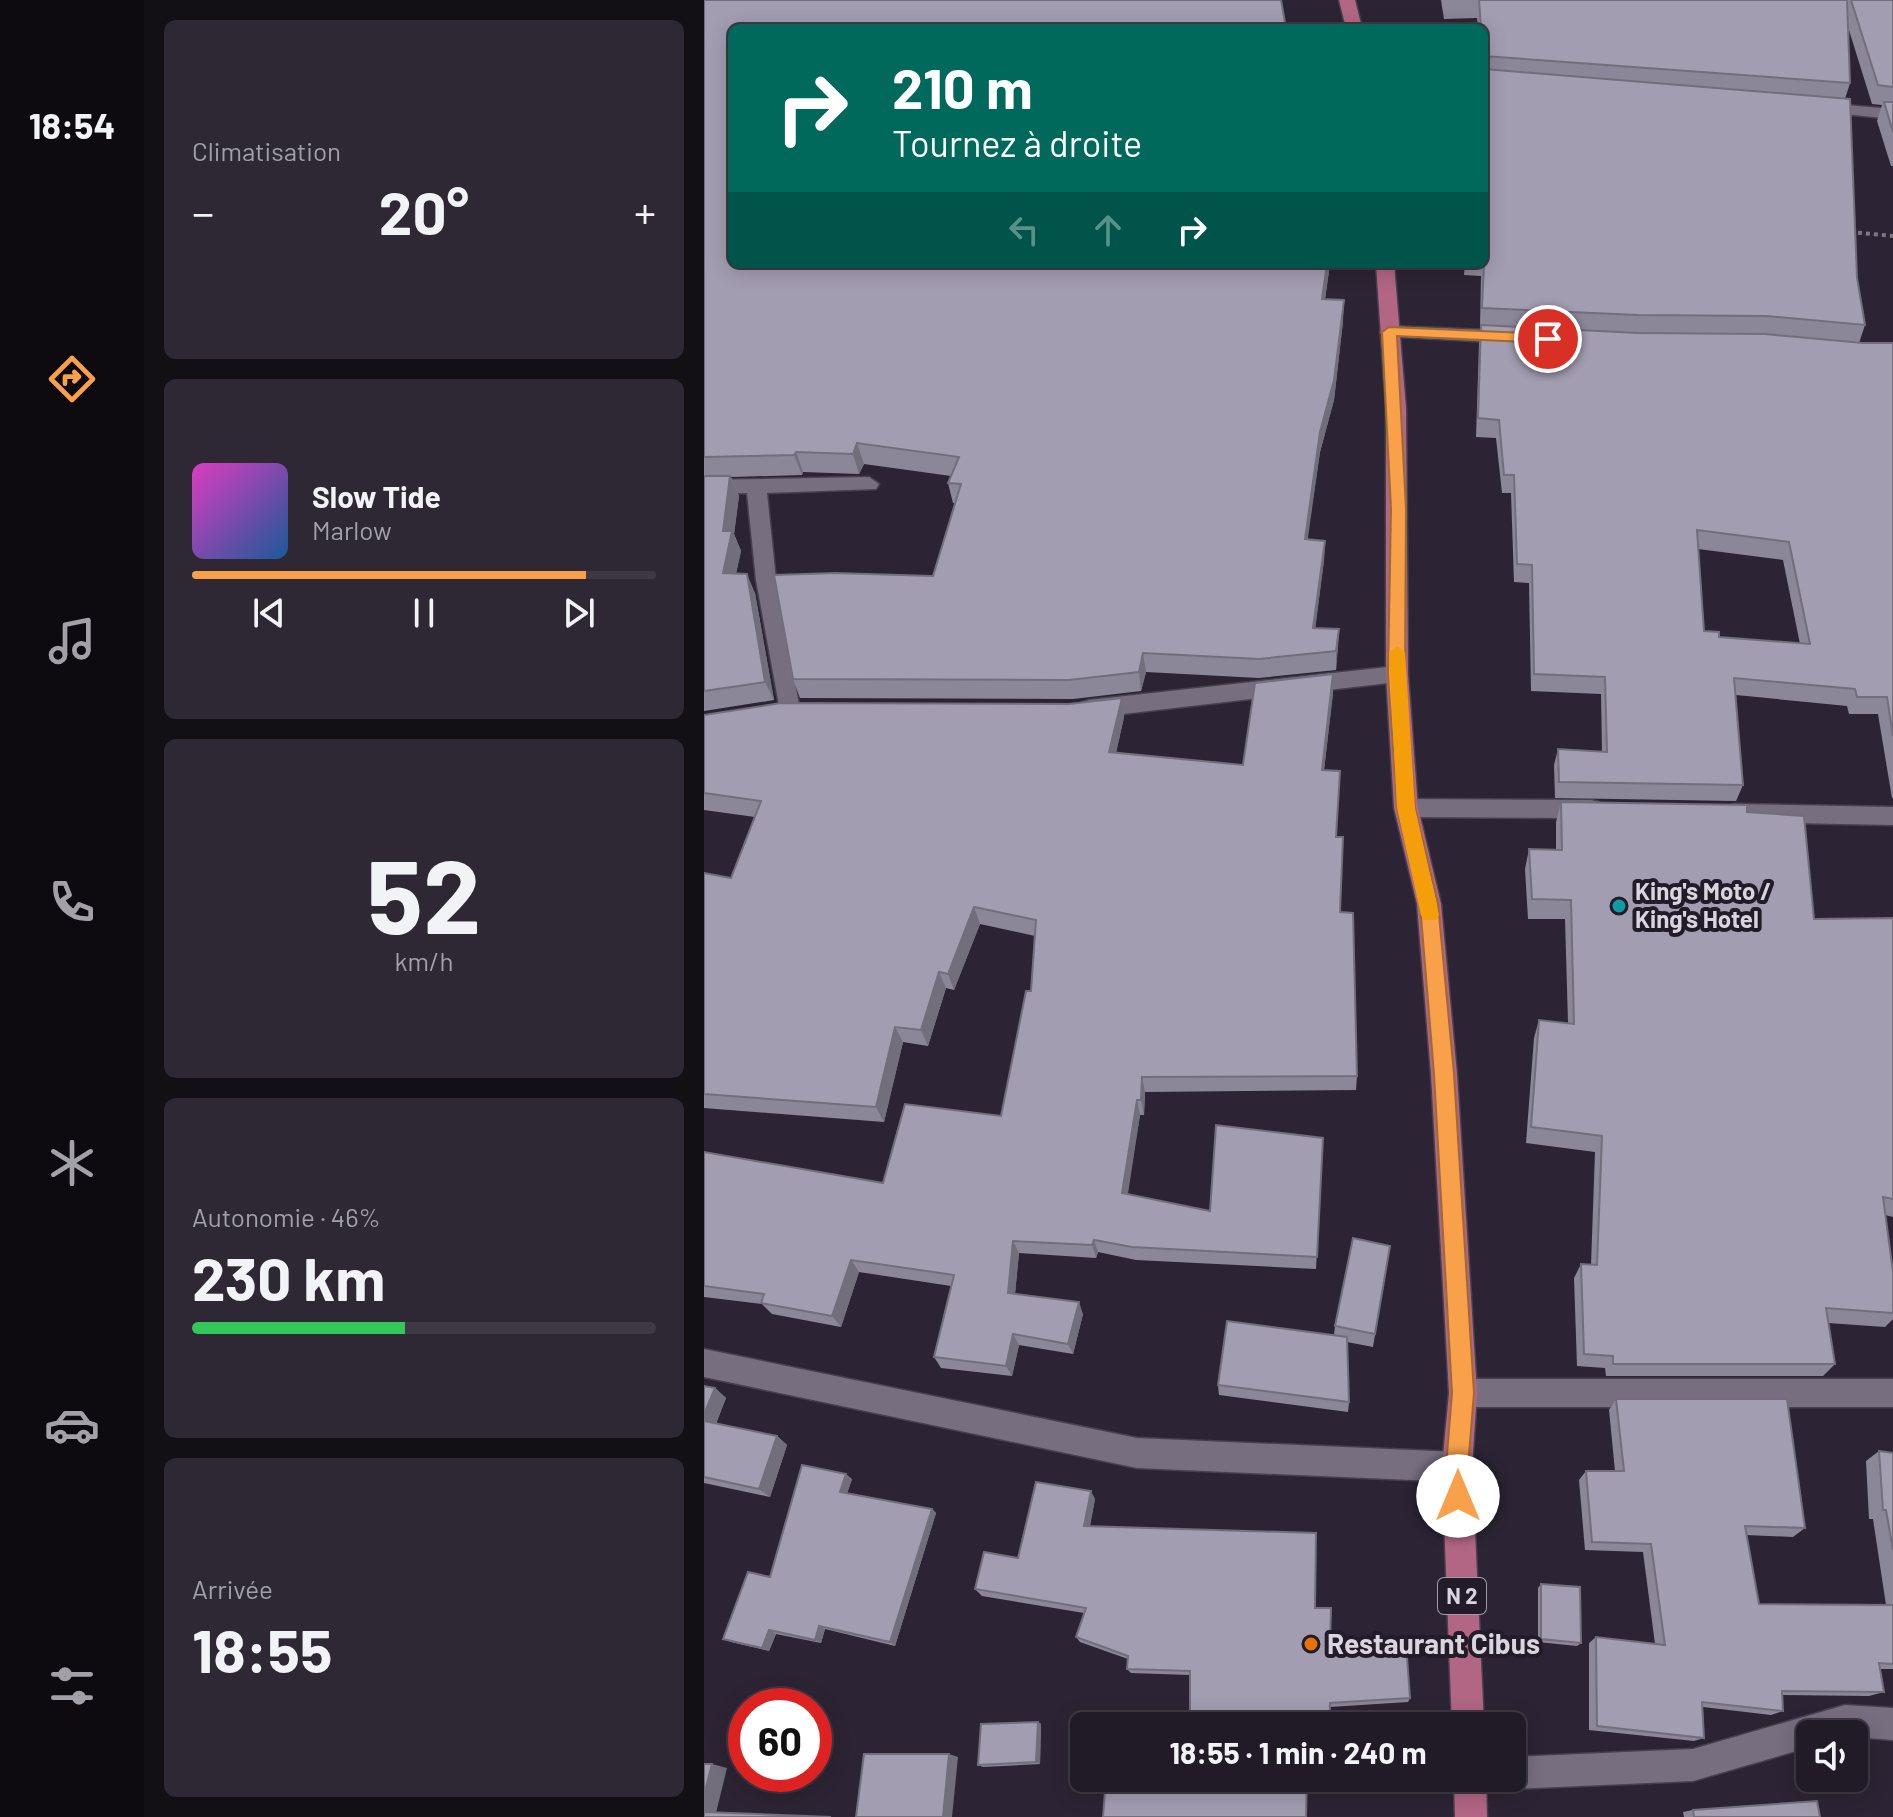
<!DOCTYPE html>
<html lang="fr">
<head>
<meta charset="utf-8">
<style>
  :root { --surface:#211b27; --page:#2d2833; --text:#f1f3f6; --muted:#a2a1a7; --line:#3e3944; --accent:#f8a14a }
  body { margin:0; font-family:Barlow,sans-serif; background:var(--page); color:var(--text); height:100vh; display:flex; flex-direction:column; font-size:30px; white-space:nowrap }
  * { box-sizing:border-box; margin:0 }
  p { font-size:26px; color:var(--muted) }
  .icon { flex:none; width:44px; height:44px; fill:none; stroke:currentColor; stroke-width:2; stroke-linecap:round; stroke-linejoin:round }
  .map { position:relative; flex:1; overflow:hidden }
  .panel { display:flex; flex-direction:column; gap:20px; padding:20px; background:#120f15; width:560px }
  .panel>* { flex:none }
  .top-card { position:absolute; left:24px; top:24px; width:760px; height:244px; border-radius:12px; box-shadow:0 4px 20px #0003,0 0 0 2px var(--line); background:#00695c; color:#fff; overflow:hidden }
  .controls { position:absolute; left:1092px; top:1720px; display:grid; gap:16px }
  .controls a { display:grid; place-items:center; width:72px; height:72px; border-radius:12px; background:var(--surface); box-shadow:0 4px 20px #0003,0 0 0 2px var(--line); font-size:40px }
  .speed { position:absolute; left:24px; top:1688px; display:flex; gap:16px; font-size:40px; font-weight:700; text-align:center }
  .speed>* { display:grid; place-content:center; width:104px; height:104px; border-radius:50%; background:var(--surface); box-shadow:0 4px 20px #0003,0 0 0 2px var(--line); line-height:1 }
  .speed .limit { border:12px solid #d22; background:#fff; color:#111 }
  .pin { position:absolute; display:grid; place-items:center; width:68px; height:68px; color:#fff; margin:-34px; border:4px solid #fff; border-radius:50%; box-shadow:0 2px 8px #0007 }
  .me { position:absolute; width:88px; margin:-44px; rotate:0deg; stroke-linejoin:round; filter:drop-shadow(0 0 6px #0008) }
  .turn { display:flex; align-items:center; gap:28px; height:168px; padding:0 32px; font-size:36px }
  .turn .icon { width:104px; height:104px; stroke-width:2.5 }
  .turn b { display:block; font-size:56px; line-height:68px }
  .lanes { display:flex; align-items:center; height:76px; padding:0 32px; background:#0003; justify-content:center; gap:40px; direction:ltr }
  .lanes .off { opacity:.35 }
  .big { font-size:60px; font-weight:700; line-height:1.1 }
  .panel .card { flex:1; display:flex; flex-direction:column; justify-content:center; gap:12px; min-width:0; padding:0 28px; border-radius:12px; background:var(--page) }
  .panel .dial { align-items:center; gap:0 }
  .dial b { font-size:104px; line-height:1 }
  .song { display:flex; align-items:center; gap:24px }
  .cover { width:96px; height:96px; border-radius:12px; background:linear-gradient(135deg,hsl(310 70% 55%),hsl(210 70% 35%)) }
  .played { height:8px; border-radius:4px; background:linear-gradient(90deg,var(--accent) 85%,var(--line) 85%) }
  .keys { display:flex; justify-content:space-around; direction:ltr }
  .heat { display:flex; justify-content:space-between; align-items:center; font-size:44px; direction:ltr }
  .charge { height:12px; border-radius:6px; background:linear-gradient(90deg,#34c759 46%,var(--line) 0) }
  .trip { position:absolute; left:366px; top:1712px; width:456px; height:80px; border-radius:12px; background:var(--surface); box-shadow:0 4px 20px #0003,0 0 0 2px var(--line); font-weight:700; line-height:80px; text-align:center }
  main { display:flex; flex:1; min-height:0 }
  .menu { display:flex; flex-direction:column; width:144px; justify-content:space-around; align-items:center; background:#0d0b10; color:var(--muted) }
  .menu .icon { width:56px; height:56px }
  .menu .selected { color:var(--accent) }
  .menu b { font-size:36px; color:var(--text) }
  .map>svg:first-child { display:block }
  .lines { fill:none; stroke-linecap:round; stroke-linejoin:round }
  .street-casing { stroke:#47414e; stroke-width:3 }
  .primary-casing { stroke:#47414e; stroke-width:3 }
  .path { stroke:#7d7784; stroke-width:4; stroke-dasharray:4 4; stroke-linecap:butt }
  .street { fill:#776e80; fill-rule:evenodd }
  .primary { fill:#b26684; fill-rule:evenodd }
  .wall { fill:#8c8798; fill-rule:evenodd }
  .shaded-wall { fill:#726e7c }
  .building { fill:#a39db1; stroke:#726e7c; stroke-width:2; fill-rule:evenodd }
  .route { fill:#f8a14a; stroke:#a16930; stroke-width:2 }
  .slow { fill:#f59e0b }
  .culture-dot { fill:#0f9aa8; stroke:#221b2a; stroke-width:3 }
  .food-dot { fill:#e8710a; stroke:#221b2a; stroke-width:3 }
  .labels { text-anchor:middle; stroke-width:8; stroke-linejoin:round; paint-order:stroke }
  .shield { fill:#221b2a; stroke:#a29ca8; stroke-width:2 }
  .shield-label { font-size:22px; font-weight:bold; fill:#d9d4de }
  .poi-label { font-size:24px; font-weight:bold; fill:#d9d4de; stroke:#221b2a; text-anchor:start }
  .near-poi-label { font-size:28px; font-weight:bold; fill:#d9d4de; stroke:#221b2a; text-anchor:start }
</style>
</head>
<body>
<main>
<nav class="menu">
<b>18:54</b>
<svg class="icon selected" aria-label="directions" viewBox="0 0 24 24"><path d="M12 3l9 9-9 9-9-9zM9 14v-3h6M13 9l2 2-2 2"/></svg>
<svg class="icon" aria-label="music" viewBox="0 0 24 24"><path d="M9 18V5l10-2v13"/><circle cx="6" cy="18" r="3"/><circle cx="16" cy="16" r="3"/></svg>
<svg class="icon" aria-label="phone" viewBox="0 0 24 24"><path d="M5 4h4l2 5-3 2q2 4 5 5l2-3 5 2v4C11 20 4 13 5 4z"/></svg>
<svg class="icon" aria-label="climate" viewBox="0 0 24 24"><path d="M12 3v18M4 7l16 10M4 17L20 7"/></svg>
<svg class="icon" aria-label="car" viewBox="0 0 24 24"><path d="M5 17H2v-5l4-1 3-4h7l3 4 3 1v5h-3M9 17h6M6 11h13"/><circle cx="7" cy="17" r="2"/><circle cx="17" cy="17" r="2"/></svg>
<svg class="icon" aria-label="filters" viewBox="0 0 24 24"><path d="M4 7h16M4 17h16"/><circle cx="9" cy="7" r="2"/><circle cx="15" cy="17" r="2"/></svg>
</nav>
<section class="panel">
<div class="card"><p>Climatisation</p>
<div class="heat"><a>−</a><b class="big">20°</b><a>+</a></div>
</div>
<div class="card">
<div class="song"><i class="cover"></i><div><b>Slow Tide</b><p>Marlow</p></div></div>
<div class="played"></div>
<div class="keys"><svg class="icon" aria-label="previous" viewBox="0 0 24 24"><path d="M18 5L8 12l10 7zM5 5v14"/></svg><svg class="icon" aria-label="pause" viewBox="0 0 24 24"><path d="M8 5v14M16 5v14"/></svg><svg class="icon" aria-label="next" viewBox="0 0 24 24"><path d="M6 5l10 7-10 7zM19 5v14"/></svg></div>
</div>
<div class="card dial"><b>52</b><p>km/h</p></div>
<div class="card"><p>Autonomie · 46%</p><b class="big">230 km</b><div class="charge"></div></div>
<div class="card"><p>Arrivée</p><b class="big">18:55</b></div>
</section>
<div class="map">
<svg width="1189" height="1817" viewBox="0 0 1189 1817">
  <rect width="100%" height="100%" fill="#2c2434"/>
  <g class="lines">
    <defs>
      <path id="street" d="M 1117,103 L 1189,109 L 1189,119 L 1111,111 L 1109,108 Z
        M 685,326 L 807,331 L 816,337 L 807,343 L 678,336 L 676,332 Z
        M 165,477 L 175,484 L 172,489 L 63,493 L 72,580 L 96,710 L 93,716 L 85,719 L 77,716 L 52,580 L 43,493 L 0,494 L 0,480 Z
        M 693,666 L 701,668 L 704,674 L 701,680 L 693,682 L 385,718 L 377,715 L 374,709 L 377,703 L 385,700 Z
        M 702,799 L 887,800 L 895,802 L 899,809 L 895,816 L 887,818 L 702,817 L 694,815 L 690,808 L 694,801 Z
        M 1031,804 L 1189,807 L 1189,825 L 1031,822 L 1023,820 L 1019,813 L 1023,806 Z
        M 0,1349 L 433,1438 L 753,1452 L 763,1457 L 768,1467 L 763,1477 L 753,1482 L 433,1468 L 0,1377 Z
        M 759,1379 L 1189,1379 L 1189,1407 L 759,1407 L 749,1403 L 745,1393 L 749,1383 Z
        M 1141,1705 L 1189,1708 L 1189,1740 L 1150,1737 L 1150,1734 L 1106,1734 L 1106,1747 L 989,1781 L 808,1789 L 797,1784 L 794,1778 L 808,1778 L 808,1757 L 989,1749 Z"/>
      <path id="primary" d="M 635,0 L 651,0 L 658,28 L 642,28 Z
        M 672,264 L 690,264 L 702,408 L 704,674 L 714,808 L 737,904 L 753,1074 L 773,1393 L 768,1467 L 780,1726 L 748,1726 L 738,1467 L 745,1393 L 727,1074 L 713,904 L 690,808 L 682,674 L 682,408 Z
        M 750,1778 L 782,1778 L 783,1817 L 751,1817 Z"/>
    </defs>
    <use href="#street" class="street-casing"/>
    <use href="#primary" class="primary-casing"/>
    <path class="path" d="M 679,24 L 777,25
      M 1146,232 L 1189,236"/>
    <use href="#street" class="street"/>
    <use href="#primary" class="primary"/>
  </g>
  <path class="wall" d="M 0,0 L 28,28 L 626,264 L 621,299 L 639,321 L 630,400 L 616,452 L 603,539 L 621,541 L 620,560 L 611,628 L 635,629 L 632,670 L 555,678 L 442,672 L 437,691 L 369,699 L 96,698 L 89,679 L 229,576 L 251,503 L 249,503 L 244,483 L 247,476 L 160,464 L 155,474 L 99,472 L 98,475 L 27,477 L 35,496 L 30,534 L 37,551 L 32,573 L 51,593 L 70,700 L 0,711 Z
    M 737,0 L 1189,0 L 1189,166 L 1187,166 L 1173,121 L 1178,105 L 1168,104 L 1144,27 L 1146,83 L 1141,99 L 1153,278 L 1161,325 L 1155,343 L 1189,343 L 1189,798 L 1188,798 L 1174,714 L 1145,714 L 1143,706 L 1032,695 L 1039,785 L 1032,801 L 851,798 L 850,765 L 854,749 L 898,752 L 897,694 L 827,691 L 825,583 L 810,582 L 807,493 L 798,493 L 792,438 L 772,437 L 775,344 L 777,327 L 776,327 L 777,276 L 760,275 L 761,264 L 780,264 L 780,28 L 774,28 L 773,18 L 740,19 ZM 994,549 L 1079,560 L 1096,644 L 1015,637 L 1000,631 Z
    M 629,693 L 620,770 L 632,837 L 636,912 L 653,1076 L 652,1090 L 441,1092 L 440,1115 L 436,1115 L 423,1194 L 506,1211 L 619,1138 L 612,1269 L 432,1260 L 394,1252 L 392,1258 L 315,1253 L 311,1294 L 379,1314 L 369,1354 L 315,1345 L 308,1376 L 237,1368 L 230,1357 L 247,1286 L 155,1272 L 137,1327 L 68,1314 L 58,1304 L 0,1297 L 0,1152 L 179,1183 L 297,1116 L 327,991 L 331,936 L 276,924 L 250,990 L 242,988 L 224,1046 L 199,1042 L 180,1122 L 0,1108 L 0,873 L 27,878 L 51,817 L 0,810 L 0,715 L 365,704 L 418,698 L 420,717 L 412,753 L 539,765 Z
    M 857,802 L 1043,812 L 1110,919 L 1189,918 L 1189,1217 L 1181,1215 L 1189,1272 L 1189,1319 L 1181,1327 L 1124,1323 L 1131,1364 L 1119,1376 L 902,1376 L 901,1368 L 873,1366 L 870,1278 L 877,1264 L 887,1265 L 891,1152 L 822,1143 L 830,1038 L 835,1020 L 864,1023 L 861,919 L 824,919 L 821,869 L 825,849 L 852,850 L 852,822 Z
    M 686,1246 L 669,1347 L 643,1342 L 645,1402 L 644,1412 L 515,1395 L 514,1385 L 630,1335 L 631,1326 Z
    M 0,1386 L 11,1388 L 22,1398 L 12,1424 L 73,1436 L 83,1445 L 66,1497 L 0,1483 Z
    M 912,1399 L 1101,1528 L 1089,1537 L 1042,1535 L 1055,1604 L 1182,1605 L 1169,1519 L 1165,1519 L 1162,1461 L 1175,1451 L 1189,1453 L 1189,1669 L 1176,1669 L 1180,1692 L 1165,1696 L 1078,1695 L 1079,1711 L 1067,1715 L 999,1707 L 1000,1738 L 990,1741 L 885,1730 L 885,1643 L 892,1637 L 951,1644 L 939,1552 L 881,1550 L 875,1480 L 882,1471 L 911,1471 L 905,1410 Z
    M 148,1479 L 143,1493 L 228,1509 L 232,1513 L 191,1646 L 121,1629 L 117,1643 L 72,1634 L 65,1651 L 27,1642 L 19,1639 L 66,1577 Z
    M 391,1499 L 386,1526 L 611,1608 L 626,1647 L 706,1698 L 704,1702 L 626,1707 L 626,1717 L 604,1718 L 486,1675 L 427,1673 L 423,1669 L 424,1659 L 376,1642 L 372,1637 L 380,1613 L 278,1596 L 271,1589 Z
    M 837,1584 L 877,1643 L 873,1646 L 834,1642 L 834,1588 Z
    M 334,1722 L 337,1724 L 336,1764 L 279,1767 L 274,1765 Z
    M 989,1810 L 1116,1817 L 980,1817 L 979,1812 Z"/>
  <path class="shaded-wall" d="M 623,264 L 626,264 L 618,320 L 618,299 Z
    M 640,300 L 639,321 L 630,400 L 616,452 L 601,559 L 601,539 L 616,432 Z
    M 153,443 L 160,464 L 155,474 L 149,454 Z
    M 92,452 L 99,472 L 98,475 L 90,455 Z
    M 26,476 L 35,496 L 30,534 L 37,551 L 28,592 L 19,573 L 19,531 Z
    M 621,541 L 620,560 L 609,647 L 609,628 Z
    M 43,574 L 51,593 L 70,700 L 61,682 Z
    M 635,629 L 634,648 L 632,670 L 632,651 Z
    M 439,653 L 442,672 L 437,691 L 435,672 Z
    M 629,674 L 629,693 L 618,788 L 618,770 Z
    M 418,698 L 420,717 L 408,770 L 405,752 Z
    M 270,907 L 276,924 L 250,990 L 244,974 Z
    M 235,972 L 242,988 L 224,1046 L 217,1030 Z
    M 191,1027 L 199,1042 L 180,1122 L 172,1107 Z
    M 438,1077 L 441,1092 L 440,1115 L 437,1100 Z
    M 433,1100 L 436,1115 L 422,1207 L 418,1193 Z
    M 390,1240 L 394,1252 L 392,1258 L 388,1245 Z
    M 309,1241 L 315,1253 L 310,1304 L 304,1293 Z
    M 147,1260 L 155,1272 L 137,1327 L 128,1316 Z
    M 375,1302 L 379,1314 L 369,1354 L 364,1344 Z
    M 309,1334 L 315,1345 L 308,1376 L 302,1366 Z
    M 11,1388 L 22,1398 L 9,1430 L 0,1423 L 0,1414 Z
    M 73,1436 L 83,1445 L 66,1497 L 55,1489 Z
    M 142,1474 L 148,1479 L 142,1497 L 136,1492 Z
    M 387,1491 L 391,1499 L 384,1534 L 380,1526 Z
    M 228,1509 L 232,1513 L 191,1646 L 186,1642 Z
    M 115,1626 L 121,1629 L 117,1643 L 111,1640 Z
    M 65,1630 L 72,1634 L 65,1651 L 58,1648 Z
    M 334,1722 L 337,1724 L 336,1764 L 332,1762 Z
    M 245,1754 L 254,1757 L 248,1817 L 239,1817 Z
    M 8,1764 L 23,1768 L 12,1813 L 0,1812 L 0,1795 Z"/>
  <path class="building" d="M 0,0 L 577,0 L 582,28 L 28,28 L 28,264 L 623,264 L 618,299 L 640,300 L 630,380 L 616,432 L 601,539 L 621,541 L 609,628 L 635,629 L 632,651 L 555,659 L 439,653 L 435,672 L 365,680 L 89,679 L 70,575 L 131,573 L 229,576 L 257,484 L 244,483 L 255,457 L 153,443 L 149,454 L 92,452 L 90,455 L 0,457 Z
    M 775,0 L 1143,0 L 1146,83 L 780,56 L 780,28 L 777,28 Z
    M 1147,0 L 1189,0 L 1189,87 L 1174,85 Z
    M 780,69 L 1146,99 L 1153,278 L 1161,325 L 1062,316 L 934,315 L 778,308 L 780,264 Z
    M 1180,102 L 1189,102 L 1189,132 Z
    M 777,325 L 934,333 L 1061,334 L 1159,343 L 1189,343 L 1189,736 L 1183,697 L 1153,697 L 1151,689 L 1030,678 L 1039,785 L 855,782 L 854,749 L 903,752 L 901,677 L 830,674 L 828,565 L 813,564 L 810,475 L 800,475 L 795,420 L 774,418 ZM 993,530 L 1085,542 L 1106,644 L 1015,637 L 1015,632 L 1000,631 Z
    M 0,476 L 26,476 L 19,531 L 28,531 L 19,573 L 43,574 L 61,682 L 0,691 Z
    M 629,674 L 618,770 L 636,771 L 632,837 L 639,837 L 636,912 L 649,913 L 653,1076 L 438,1077 L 437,1100 L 433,1100 L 418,1193 L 506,1211 L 512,1125 L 619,1138 L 613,1257 L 428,1247 L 390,1240 L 388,1245 L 309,1241 L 304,1293 L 375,1302 L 364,1344 L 309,1334 L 302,1366 L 230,1357 L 250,1275 L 147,1260 L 128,1316 L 57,1303 L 60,1294 L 0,1286 L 0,1152 L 179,1183 L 201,1104 L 297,1116 L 322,991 L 327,991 L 332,920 L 270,907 L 244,974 L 235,972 L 217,1030 L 191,1027 L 172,1107 L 0,1094 L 0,873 L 27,878 L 57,801 L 0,793 L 0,715 L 77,703 L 365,704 L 418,698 L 405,752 L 539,765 L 551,683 Z
    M 857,802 L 1043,805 L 1043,812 L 1100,816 L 1110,919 L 1189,918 L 1189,1199 L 1179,1197 L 1189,1272 L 1189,1313 L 1122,1308 L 1131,1364 L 909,1364 L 909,1356 L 880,1354 L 877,1264 L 893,1265 L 898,1136 L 827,1127 L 835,1020 L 870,1024 L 867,900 L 828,899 L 825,849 L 858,850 Z
    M 649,1238 L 686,1246 L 671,1334 L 631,1326 Z
    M 523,1321 L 643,1337 L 645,1402 L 514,1385 Z
    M 0,1386 L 11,1388 L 0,1414 Z
    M 912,1399 L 1083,1399 L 1101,1528 L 1041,1526 L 1055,1604 L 1189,1605 L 1189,1664 L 1175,1663 L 1180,1692 L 1078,1691 L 1079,1711 L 998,1702 L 1000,1738 L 893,1726 L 892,1637 L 961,1645 L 947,1544 L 888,1542 L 882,1471 L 920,1471 Z
    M 0,1421 L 73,1436 L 55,1489 L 0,1477 Z
    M 1175,1451 L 1189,1453 L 1189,1550 L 1182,1510 L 1179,1510 Z
    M 98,1465 L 142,1474 L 136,1492 L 228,1509 L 186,1642 L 115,1626 L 111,1640 L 65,1630 L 58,1648 L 19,1639 L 44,1572 L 66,1577 Z
    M 332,1482 L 387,1491 L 380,1526 L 612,1533 L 611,1608 L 627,1608 L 626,1647 L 702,1644 L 706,1698 L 626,1703 L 626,1713 L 604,1714 L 604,1726 L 486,1726 L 486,1671 L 423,1669 L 424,1656 L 372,1637 L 382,1608 L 271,1589 L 280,1552 L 314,1558 Z
    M 837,1584 L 876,1587 L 877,1643 L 837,1639 Z
    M 334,1722 L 332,1762 L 274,1765 L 277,1724 Z
    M 160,1754 L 245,1754 L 239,1817 L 152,1817 Z
    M 0,1764 L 8,1764 L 0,1795 Z
    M 402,1778 L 603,1778 L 602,1817 L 399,1817 Z
    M 1113,1801 L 1116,1817 L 990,1817 L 989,1810 Z
    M 0,1812 L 127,1817 L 0,1817 Z"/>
  <path class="route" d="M 685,327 L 844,334 L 851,339 L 844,343 L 693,336 L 702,509 L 701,674 L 711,808 L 734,904 L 750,1074 L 770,1393 L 764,1467 L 765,1496 L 762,1504 L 754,1507 L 746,1504 L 742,1467 L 748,1393 L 730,1074 L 716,904 L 693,808 L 684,674 L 687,509 L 678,332 Z"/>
  <path class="slow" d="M 693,646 L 701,652 L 711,808 L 735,915 L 732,920 L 719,920 L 717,915 L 693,808 L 685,652 Z"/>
  <circle class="culture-dot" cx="915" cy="906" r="8"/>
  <circle class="food-dot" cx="607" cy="1644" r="8"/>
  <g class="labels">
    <rect class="shield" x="734" y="1578" width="48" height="36" rx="6"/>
    <g class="shield-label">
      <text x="758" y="1604">N 2</text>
    </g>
    <g class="poi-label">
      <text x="931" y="900">King's Moto /<tspan x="931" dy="28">King's Hotel</tspan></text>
    </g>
    <g class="near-poi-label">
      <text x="623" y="1654">Restaurant Cibus</text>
    </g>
  </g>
</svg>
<div class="controls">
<a><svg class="icon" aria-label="sound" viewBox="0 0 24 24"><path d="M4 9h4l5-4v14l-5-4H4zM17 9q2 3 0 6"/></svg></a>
</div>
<div class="speed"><div class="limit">60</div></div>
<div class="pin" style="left:844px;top:339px;background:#d93025"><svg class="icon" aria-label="arrive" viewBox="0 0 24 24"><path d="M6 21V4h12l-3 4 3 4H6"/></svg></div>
<svg class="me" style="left:754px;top:1496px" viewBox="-20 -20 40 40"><circle r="19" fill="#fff"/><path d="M0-13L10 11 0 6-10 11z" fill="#f8a14a"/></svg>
<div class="trip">18:55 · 1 min · 240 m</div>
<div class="top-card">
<div class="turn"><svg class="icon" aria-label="right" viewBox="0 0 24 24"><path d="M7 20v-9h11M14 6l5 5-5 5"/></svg><div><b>210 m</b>Tournez à droite</div></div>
<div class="lanes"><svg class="icon off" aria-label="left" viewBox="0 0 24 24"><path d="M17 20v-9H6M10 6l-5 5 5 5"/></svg><svg class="icon off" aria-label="ahead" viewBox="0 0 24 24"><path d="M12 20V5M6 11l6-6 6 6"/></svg><svg class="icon" aria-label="right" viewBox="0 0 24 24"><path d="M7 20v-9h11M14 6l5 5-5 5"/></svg></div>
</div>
</div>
</main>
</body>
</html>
